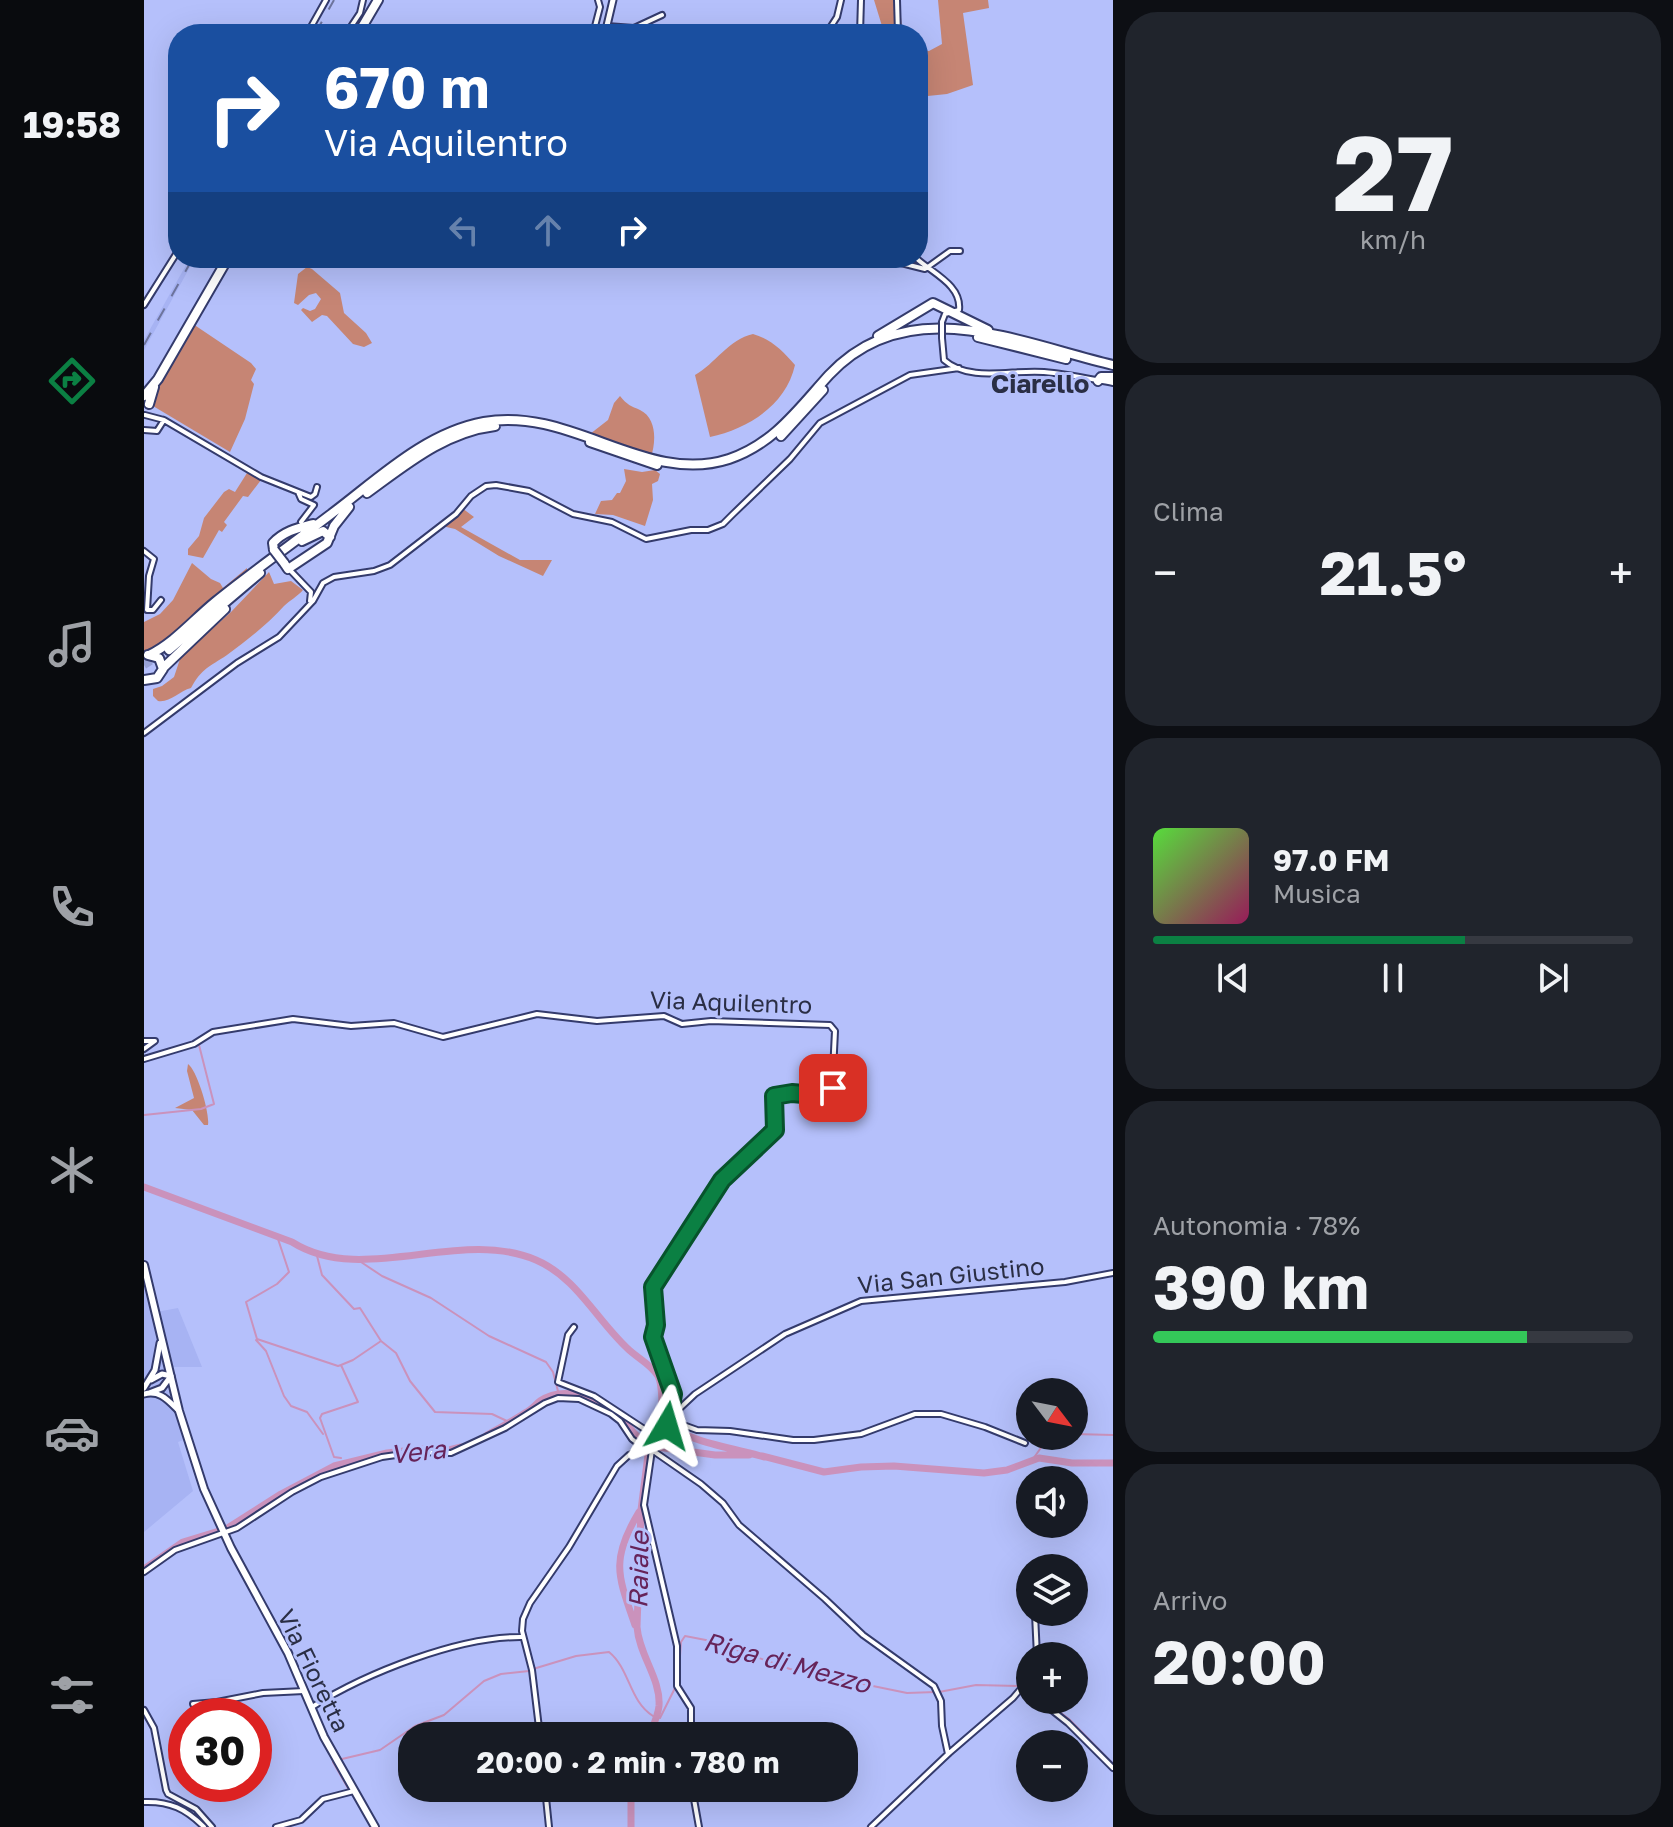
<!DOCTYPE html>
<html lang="it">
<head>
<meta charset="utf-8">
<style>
  :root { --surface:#171b24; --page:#20242c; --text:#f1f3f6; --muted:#9ea1a6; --line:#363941; --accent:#0b8043 }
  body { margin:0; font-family:"Golos Text",sans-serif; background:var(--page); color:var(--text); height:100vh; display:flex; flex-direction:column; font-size:30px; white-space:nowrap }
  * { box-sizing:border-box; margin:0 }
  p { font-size:26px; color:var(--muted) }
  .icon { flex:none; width:44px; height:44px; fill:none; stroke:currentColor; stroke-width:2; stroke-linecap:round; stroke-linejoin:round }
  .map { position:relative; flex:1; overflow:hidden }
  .panel { display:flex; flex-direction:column; gap:12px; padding:12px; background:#0d0f14; width:560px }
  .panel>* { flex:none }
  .hud { position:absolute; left:24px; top:24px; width:760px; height:244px; border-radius:32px; box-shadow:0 8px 32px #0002; background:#1a4fa0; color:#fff; overflow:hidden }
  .needle { width:52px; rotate:122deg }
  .tools { position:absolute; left:872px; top:1378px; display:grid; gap:16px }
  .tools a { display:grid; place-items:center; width:72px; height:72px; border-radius:50%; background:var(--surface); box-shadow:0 8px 32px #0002; font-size:40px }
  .speed { position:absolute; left:24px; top:1698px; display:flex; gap:16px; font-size:40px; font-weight:700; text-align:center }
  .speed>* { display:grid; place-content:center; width:104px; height:104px; border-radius:50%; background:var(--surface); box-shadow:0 8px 32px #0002; line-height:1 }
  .speed .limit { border:12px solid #d22; background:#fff; color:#111 }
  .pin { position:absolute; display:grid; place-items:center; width:68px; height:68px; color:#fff; margin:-34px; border-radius:16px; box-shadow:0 4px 12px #0006 }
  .me { position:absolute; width:88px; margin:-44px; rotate:7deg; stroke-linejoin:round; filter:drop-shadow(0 0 6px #0008) }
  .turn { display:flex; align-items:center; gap:28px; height:168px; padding:0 24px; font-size:36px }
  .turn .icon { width:104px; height:104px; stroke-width:2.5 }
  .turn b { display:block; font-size:56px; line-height:68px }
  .lanes { display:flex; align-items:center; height:76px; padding:0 24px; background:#0003; justify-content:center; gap:40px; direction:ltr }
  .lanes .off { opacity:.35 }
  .big { font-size:60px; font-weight:700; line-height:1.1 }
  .panel .widget { flex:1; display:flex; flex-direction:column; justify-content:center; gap:12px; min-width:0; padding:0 28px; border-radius:32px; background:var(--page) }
  .panel .dial { align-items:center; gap:0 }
  .dial b { font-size:104px; line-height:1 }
  .song { display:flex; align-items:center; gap:24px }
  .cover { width:96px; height:96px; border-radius:12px; background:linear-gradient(135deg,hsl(110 70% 55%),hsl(330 70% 35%)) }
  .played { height:8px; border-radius:4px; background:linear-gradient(90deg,var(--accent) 65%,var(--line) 65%) }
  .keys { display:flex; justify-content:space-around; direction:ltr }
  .heat { display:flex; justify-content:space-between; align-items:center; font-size:44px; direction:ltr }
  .charge { height:12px; border-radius:6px; background:linear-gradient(90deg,#34c759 78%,var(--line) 0) }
  .trip { position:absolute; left:254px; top:1722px; width:460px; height:80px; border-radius:32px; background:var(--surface); box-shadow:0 8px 32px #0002; font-weight:700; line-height:80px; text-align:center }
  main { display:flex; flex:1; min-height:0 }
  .tabs { display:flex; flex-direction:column; width:144px; justify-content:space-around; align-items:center; background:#090b0e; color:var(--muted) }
  .tabs .icon { width:56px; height:56px }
  .tabs .active { color:var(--accent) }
  .tabs b { font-size:36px; color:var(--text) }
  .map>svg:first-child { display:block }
  .built { fill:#a7b3f3 }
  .green { fill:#c68574 }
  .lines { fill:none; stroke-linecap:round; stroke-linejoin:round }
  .stream { stroke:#ca92bc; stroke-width:2 }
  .river { stroke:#ca92bc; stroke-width:7 }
  .trunk-tunnel { stroke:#99a3d7; stroke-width:8; stroke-dasharray:8 4; stroke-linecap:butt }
  .minor-casing { stroke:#343b6c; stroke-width:8 }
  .tertiary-casing { stroke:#343b6c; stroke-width:9 }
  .secondary-casing { stroke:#343b6c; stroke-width:10 }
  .primary-casing { stroke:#343b6c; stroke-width:12 }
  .trunk-casing { stroke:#343b6c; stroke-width:12 }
  .minor { stroke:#fff; stroke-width:4 }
  .tertiary { stroke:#fff; stroke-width:5 }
  .secondary { stroke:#fff; stroke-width:6 }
  .primary { stroke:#fff; stroke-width:8 }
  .trunk { stroke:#fff; stroke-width:8 }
  .rail { stroke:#6d749d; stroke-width:2; stroke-dasharray:14 14; stroke-linecap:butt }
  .minor-bridge-casing { stroke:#343b6c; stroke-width:8; stroke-linecap:butt }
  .trunk-bridge-casing { stroke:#343b6c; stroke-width:12; stroke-linecap:butt }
  .minor-bridge { stroke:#fff; stroke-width:4 }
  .trunk-bridge { stroke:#fff; stroke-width:8 }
  .route-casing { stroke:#07532c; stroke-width:20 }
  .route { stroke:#0b8043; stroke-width:14 }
  .labels { text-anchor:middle; stroke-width:6; stroke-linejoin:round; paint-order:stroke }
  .street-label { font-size:24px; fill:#2a2e45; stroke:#b5c0fb }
  .neighbourhood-label { font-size:26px; font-weight:bold; fill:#2a2e45; stroke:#b5c0fb }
  .water-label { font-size:26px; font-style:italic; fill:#662359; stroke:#b5c0fb }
</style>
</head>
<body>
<main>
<nav class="tabs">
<b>19:58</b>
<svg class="icon active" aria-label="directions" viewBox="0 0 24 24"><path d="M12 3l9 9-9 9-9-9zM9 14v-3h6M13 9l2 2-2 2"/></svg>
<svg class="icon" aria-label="music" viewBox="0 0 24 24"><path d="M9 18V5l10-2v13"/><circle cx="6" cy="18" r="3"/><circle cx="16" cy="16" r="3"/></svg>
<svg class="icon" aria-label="phone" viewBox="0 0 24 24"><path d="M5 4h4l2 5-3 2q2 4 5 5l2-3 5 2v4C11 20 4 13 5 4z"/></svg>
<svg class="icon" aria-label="climate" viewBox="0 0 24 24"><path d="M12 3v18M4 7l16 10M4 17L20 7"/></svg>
<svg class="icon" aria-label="car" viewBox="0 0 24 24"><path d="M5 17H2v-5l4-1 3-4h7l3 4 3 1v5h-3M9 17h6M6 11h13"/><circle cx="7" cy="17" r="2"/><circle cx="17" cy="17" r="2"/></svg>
<svg class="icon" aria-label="filters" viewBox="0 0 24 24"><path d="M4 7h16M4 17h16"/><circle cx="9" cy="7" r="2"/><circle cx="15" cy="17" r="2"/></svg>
</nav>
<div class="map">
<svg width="969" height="1827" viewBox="0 0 969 1827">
  <rect width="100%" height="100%" fill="#b5c0fb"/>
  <path class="built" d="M 46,258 L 51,258 L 0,350 L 0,340 Z
    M 0,1285 L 7,1313 L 34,1308 L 58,1367 L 27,1367 L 45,1438 L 34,1442 L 49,1491 L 0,1532 Z"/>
  <path class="green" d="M 730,0 L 756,0 L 758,34 L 733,34 L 731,30 L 738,26 Z
    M 794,0 L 844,0 L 845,8 L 819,13 L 829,85 L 803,94 L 774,97 L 774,50 L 785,51 L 798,44 Z
    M 163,267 L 168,269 L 196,293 L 200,313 L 222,333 L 228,343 L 220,347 L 209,344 L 183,316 L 178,315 L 168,322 L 157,310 L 159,308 L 166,311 L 171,309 L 177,299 L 172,293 L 165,295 L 154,305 L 150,303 L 154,274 Z
    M 49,324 L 107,363 L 112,369 L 107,380 L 110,384 L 101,419 L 86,452 L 9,406 L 15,383 Z
    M 609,334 C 627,339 639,351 651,365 C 642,405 604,429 566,437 L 551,375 C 571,364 585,339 609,334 Z
    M 476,396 C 483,405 487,406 496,410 C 513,418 512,442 507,457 L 446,434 L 464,420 L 470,403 Z
    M 480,469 L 498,472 L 511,470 L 516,474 L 514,481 L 508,484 L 509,500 L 501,526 L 469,515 L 451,514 L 457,501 L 468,500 L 473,493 L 476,493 L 482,481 Z
    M 103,473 L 117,480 L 104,497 L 99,496 L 80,522 L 83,525 L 78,532 L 75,530 L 59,558 L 44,555 L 44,549 L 55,536 L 60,518 L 80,492 L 85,489 L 91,492 Z
    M 318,508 L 330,517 L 317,527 L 376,560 L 408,560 L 399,576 L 355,556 L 311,529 L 298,526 Z
    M 48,563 L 67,579 L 76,583 L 79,588 L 103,568 L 103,575 L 12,649 L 0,654 L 0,622 L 16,614 L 29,600 Z
    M 125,572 L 130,584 L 147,581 L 159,590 C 153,597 146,600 140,606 C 123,625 103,640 83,655 C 65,667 58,668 47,688 C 35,691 26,703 14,701 L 9,696 L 9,689 L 18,686 L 30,677 L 37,656 L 87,612 Z
    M 44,1064 C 53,1070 66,1113 64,1125 L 60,1125 L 48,1110 L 31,1108 L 50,1098 L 43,1071 Z"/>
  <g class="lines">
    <path class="stream" d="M 0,1115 L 57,1109 L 70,1104 L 55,1045
      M 133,1236 L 145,1272 L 133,1284 L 102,1302 L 113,1339 L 194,1366 L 197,1365
      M 172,1252 L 178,1275 L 210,1309 L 216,1308 L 237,1341 L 252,1353 L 266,1381 L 291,1412 L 348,1414 L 365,1422
      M 211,1258 L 238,1276 L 287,1298 L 345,1336 L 402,1362 L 409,1372 L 415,1395
      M 112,1340 L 122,1351 L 140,1396 L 147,1406 L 163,1412 L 179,1434
      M 930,1434 L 969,1435
      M 197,1458 L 190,1457 L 176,1418 L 178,1414 L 214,1402 L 197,1365 L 209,1360 L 237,1341
      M 889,1459 L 901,1442 L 916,1436
      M 389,1669 L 432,1656 L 465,1652 C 486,1669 485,1701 509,1716
      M 534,1684 L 537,1642 L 541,1636 L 567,1641 L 646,1669 L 763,1693 L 792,1692
      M 795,1692 L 832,1685 L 878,1686
      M 900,1700 L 925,1719 L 969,1764
      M 516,1718 L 532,1686
      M 198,1759 L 236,1750 L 271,1726 L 300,1715 L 340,1681 L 357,1674 L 385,1671
      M 189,1762 L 205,1790 L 198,1792
      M 129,1827 L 157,1818"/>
    <path class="river" d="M 0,1187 L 148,1242 C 219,1287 315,1227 392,1260 C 432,1277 452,1319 483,1348 C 493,1358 507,1364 514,1376 C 521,1390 514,1411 524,1423 C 538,1441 598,1450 620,1457
      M 343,1435 C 355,1428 369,1421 381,1413 C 387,1410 391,1405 396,1401 C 422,1384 449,1399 472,1414 C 485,1423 488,1436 503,1443
      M 507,1440 L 518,1412
      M 513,1447 L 571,1455 L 605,1455
      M 504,1455 L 497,1510 L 493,1627 C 495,1655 517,1679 515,1706 C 514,1716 509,1726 505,1736
      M 618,1456 L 680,1472 L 717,1467 L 750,1466 L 840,1473 L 863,1470 L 895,1458 L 928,1463 L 969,1463
      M 82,1529 L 137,1494 L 190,1466 L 243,1453 L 277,1449 L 301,1451 L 317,1447
      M 0,1569 L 39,1542 L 75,1531
      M 491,1625 C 474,1576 466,1560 495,1512
      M 487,1827 L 487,1788"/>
    <path class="trunk-tunnel" d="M 0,665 L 25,650"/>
    <defs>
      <path id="minor" d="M 753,0 L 754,34
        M 463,26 L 490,28 L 518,15
        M 163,34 L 182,0
        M 202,34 L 216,13 L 219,0
        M 449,34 L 456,7 L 454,0
        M 682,34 L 693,17 L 697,0
        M 716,34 L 717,0
        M 774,53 L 775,53
        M 704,258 L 753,262 L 781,269 L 806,251 L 816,251
        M 772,258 C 788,273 818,285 815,310 L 801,314 L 798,322
        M 0,305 L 34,251
        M 798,338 L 800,360 C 826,383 869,369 900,372 C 923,374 946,379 969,383
        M 1,415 L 20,420 L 117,477 L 167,497 L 171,494 L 173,487
        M 0,430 L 13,431 L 20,420
        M 154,492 L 157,499 L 170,505 L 157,522
        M 0,551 L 10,559 L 5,576 L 3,610 L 9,610 L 17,600
        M 145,569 L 167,592 L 166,601
        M 0,733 L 93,663 L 135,637 L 169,601 L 179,583 L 190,577 L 230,571 L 246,565 L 312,514 L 327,496 L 342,486 L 352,485 L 385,491 L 429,514 L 468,522 L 502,539 L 547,530 L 564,530 L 579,524 L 588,515 L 646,459 L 676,423 L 766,375 L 815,368
        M 0,1041 L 11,1041 L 0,1049
        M 0,1059 L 50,1044 L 69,1032 L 149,1019 L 207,1026 L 250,1023 L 299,1037 L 393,1014 L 453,1021 L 520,1016 L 538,1024 L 567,1021 L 686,1025 L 691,1031 L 688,1092 C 672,1102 648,1089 630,1096 L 632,1126 L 629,1132 L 578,1180 L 509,1287 L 512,1326 L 509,1337 L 529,1394 L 526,1411 L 529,1417
        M 430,1327 L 424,1335 L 414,1382 L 450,1396 L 514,1438
        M 528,1421 L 553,1430 L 586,1431 L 649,1440 L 670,1440 L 717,1434 L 771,1414 L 797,1414 L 841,1427 L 881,1443
        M 508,1445 L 508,1450 L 557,1484 L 579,1503 L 595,1525 L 681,1599 L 719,1635 L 790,1686 L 797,1701 L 798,1726 L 804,1754
        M 508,1450 L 500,1505 L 533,1646 L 533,1686 L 547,1708 L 547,1736
        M 0,1572 L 31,1550 L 93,1528 L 148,1492 L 177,1477 L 238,1457 L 273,1452 L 307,1453 L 361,1428 L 401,1403 L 414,1398 L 435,1399 L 467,1414 L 476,1421 L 488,1439 L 500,1448
        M 891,1614 L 893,1656
        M 895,1700 L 924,1723 L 969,1768
        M 49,1704 L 73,1702 L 119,1693 L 160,1691
        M 168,1707 C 222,1673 315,1636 379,1637
        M 0,1710 L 10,1728 L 22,1790 L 24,1794 L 52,1809 L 68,1827
        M 396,1736 L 388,1670 L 378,1631 L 379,1619 L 386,1603 L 425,1547 L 473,1466 L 485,1455 L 507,1446 L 534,1410 L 551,1394 L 641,1334 L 717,1301 L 921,1282 L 969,1273
        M 401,1788 L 405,1827
        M 548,1788 L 555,1827
        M 0,1802 C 26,1801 42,1809 60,1827
        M 132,1827 L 157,1820 L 179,1799 L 210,1791
        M 727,1827 L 804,1754 L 869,1698 L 880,1685 L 886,1668"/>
      <path id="tertiary" d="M 461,34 L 469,0
        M 0,1388 L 11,1370 L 16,1343
        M 5,1393 L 18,1388 L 27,1376 L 18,1374 L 7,1380
        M 0,1394 C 15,1390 23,1399 33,1409"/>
      <path id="secondary" d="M 0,1265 L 35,1411 L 60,1489 L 87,1548 L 144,1653 L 180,1737 L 231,1827"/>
      <path id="primary" d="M 214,34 L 234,0
        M 0,396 L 14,379 L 84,258
        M 5,404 L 10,387"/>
      <path id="trunk" d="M 734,336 L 789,303 L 844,330
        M 834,337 L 922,359
        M 954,381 L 957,377 L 969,377
        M 637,436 L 679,390
        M 446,442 L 513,465
        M 223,493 C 263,464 301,432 351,426
        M 158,541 L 179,531 L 186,537
        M 130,550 L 129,543 C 140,531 154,528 169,524
        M 140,563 L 144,569 L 183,543 L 190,526 L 205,507
        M 25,650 L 116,573
        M 5,655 C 30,643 49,620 71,602 C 108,572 148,544 186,515 C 233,480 280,433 340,422 C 427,406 502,486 585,459 C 630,444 655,408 685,375 C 764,290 875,343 969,365
        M 19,668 L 81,609
        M 0,680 L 13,678 L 19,669 L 15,658 L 4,655"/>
    </defs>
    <use href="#minor" class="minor-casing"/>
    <use href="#tertiary" class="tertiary-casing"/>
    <use href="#secondary" class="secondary-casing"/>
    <use href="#primary" class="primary-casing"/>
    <use href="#trunk" class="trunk-casing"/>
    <use href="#minor" class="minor"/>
    <use href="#tertiary" class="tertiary"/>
    <use href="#secondary" class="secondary"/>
    <use href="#primary" class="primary"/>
    <use href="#trunk" class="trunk"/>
    <path class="rail" d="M 171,34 L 190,0
      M 0,345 L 49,258"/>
    <defs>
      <path id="minor-bridge" d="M 798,338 L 798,322"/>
      <path id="trunk-bridge" d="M 130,550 L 140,563"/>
    </defs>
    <use href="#minor-bridge" class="minor-bridge-casing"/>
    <use href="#trunk-bridge" class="trunk-bridge-casing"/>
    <use href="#minor-bridge" class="minor-bridge"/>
    <use href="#trunk-bridge" class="trunk-bridge"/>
  </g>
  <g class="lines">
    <defs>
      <path id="route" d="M 523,1426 L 529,1417 L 526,1411 L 529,1394 L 509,1337 L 512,1325 L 509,1287 L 578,1180 L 631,1130 L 630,1096 L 648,1093 L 682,1096 L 689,1088"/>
    </defs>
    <use href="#route" class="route-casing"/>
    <use href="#route" class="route"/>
  </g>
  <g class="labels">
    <g class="street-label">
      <text transform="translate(587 1003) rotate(2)" y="8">Via Aquilentro</text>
      <text transform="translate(807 1276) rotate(-6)" y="8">Via San Giustino</text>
      <text transform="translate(169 1671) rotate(64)" y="8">Via Fioretta</text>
    </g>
    <g class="neighbourhood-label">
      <text x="896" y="393">Ciarello</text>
    </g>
    <g class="water-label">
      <text transform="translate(274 1452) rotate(-6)" y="9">Vera</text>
      <text transform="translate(495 1570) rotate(-89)" y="9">Raiale</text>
      <text transform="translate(643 1663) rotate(15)" y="9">Riga di Mezzo</text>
    </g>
  </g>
</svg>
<div class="tools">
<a><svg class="needle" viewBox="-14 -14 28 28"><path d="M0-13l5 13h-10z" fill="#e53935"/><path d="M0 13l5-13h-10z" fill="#9ea1a6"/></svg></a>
<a><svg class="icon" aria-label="sound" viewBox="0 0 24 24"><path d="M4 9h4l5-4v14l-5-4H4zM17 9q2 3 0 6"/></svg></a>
<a><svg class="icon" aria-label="layers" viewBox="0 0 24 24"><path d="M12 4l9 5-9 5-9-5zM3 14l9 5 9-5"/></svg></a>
<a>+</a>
<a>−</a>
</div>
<div class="speed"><div class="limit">30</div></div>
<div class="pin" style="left:689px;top:1088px;background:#d93025"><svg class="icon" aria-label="arrive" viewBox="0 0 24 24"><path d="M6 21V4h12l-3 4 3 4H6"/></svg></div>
<svg class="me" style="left:523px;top:1426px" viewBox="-20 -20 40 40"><path d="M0-17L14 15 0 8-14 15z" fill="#0b8043" stroke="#fff" stroke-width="4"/></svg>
<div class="trip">20:00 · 2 min · 780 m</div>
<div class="hud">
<div class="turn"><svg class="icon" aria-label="right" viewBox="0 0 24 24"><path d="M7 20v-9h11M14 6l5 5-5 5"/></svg><div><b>670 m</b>Via Aquilentro</div></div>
<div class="lanes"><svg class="icon off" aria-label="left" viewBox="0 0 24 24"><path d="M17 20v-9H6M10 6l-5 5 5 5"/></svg><svg class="icon off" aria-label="ahead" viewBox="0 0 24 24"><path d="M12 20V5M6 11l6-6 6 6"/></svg><svg class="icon" aria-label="right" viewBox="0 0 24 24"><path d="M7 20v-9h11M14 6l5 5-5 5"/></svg></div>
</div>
</div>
<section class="panel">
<div class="widget dial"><b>27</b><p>km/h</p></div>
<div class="widget"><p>Clima</p>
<div class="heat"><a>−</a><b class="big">21.5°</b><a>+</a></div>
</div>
<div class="widget">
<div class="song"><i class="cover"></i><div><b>97.0 FM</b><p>Musica</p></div></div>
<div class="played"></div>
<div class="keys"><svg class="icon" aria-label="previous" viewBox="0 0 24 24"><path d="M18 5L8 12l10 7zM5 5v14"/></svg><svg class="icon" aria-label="pause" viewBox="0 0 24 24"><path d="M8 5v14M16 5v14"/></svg><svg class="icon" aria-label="next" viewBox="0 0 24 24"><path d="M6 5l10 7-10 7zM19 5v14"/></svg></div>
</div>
<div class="widget"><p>Autonomia · 78%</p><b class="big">390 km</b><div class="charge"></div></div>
<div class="widget"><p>Arrivo</p><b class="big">20:00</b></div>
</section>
</main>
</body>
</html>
